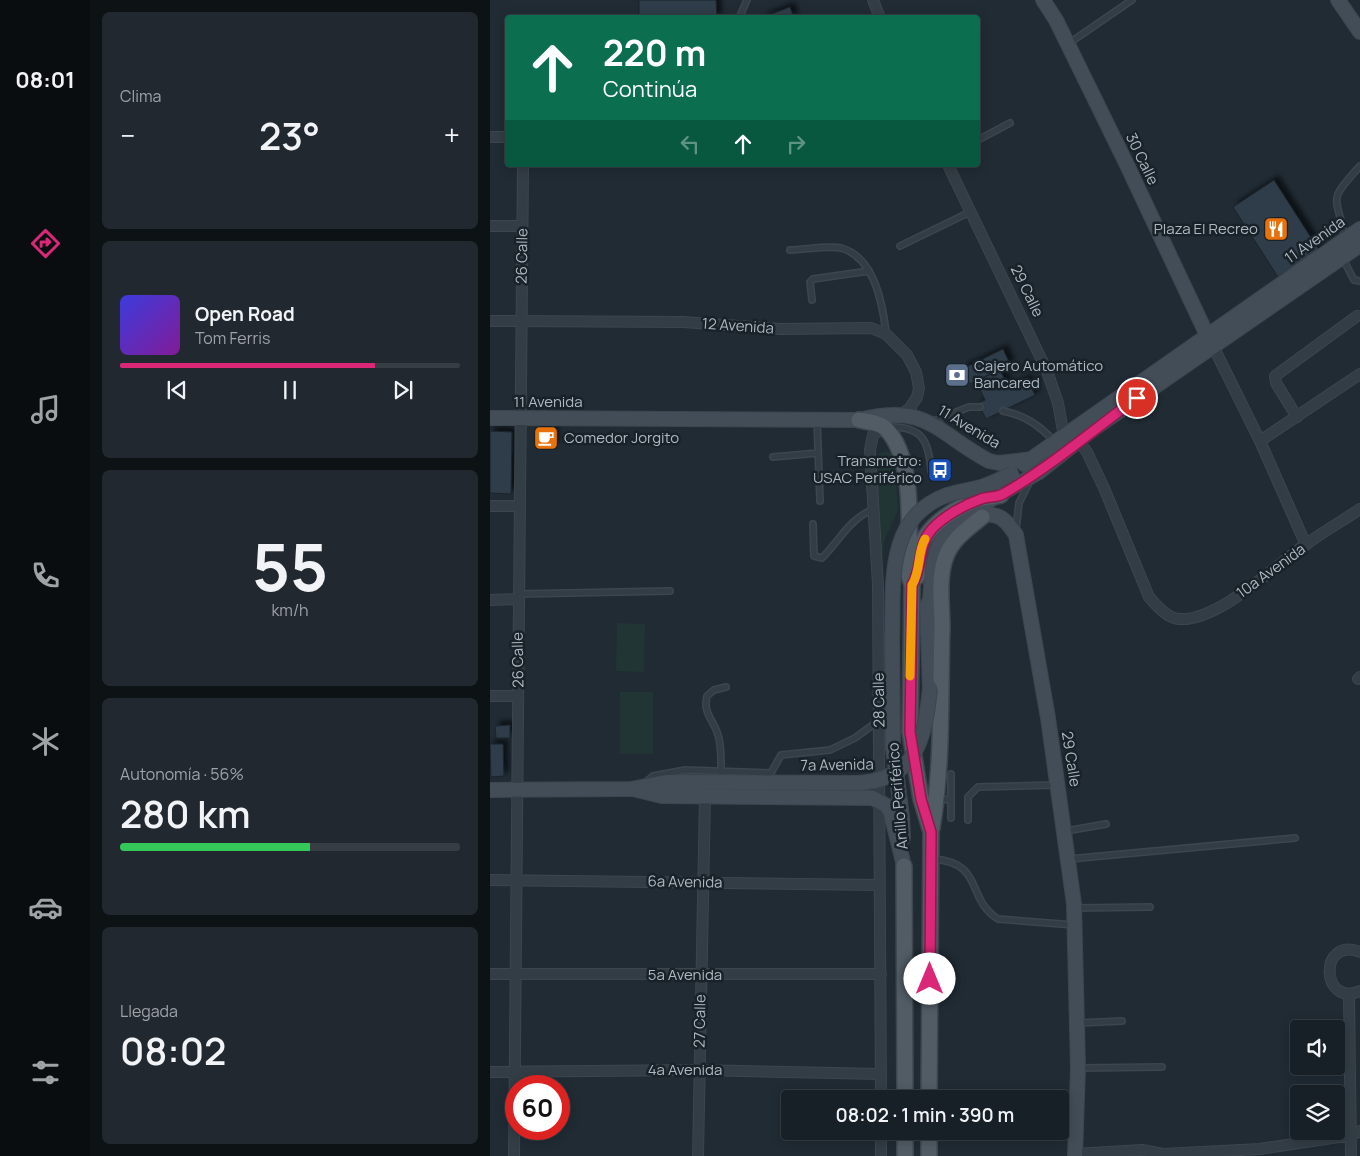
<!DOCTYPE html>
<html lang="es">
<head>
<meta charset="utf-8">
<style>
  :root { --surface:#182027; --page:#21282f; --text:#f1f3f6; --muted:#9fa3a7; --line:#363e44; --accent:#db2777 }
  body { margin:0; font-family:Manrope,sans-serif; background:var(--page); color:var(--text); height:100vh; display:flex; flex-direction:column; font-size:19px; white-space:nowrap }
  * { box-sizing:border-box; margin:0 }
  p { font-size:16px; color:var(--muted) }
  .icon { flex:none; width:28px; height:28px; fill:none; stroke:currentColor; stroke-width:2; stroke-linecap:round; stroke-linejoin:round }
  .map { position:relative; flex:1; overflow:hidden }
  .sheet { display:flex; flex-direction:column; gap:12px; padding:12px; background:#0d1215; width:400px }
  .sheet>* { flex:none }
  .guide { position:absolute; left:15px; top:15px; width:475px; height:152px; border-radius:5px; box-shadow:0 2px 12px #0003,0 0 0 1px var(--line); background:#0b6e4f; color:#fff; overflow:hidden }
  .tools { position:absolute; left:800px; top:1020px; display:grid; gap:10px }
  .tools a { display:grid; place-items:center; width:55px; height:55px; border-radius:5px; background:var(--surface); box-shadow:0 2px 12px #0003,0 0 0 1px var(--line); font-size:25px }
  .speed { position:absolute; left:15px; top:1075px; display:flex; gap:10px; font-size:25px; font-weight:700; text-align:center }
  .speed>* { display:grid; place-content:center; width:65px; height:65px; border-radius:50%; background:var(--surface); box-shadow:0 2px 12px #0003,0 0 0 1px var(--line); line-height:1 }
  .speed .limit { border:8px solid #d22; background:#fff; color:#111 }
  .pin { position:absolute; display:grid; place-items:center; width:42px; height:42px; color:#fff; margin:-21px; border:2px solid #fff; border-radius:50%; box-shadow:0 1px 5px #0007 }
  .me { position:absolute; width:55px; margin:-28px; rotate:0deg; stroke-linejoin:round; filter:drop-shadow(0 0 4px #0008) }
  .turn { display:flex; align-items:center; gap:18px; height:105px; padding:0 15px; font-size:22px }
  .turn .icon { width:65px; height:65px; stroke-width:2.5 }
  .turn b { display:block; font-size:35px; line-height:42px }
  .lanes { display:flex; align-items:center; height:48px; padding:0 15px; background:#0003; justify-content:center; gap:25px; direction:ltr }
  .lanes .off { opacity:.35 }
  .big { font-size:38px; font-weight:600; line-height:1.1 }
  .sheet .tile { flex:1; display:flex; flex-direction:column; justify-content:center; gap:8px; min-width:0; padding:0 18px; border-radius:8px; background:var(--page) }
  .sheet .dial { align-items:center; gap:0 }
  .dial b { font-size:65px; line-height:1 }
  .song { display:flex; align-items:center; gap:15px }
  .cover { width:60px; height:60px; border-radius:8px; background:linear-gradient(135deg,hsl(240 70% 55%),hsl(290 70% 35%)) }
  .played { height:5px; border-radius:2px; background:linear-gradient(90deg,var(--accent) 75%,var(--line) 75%) }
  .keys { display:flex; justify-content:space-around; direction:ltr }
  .heat { display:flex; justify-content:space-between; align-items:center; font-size:28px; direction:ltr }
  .charge { height:8px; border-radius:4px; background:linear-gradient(90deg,#34c759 56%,var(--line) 0) }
  .trip { position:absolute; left:291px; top:1090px; width:288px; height:50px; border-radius:5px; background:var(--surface); box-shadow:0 2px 12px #0003,0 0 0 1px var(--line); font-weight:600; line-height:50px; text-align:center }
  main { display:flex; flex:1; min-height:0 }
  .tab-bar { display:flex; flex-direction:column; width:90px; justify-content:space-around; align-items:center; background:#0a0d10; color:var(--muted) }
  .tab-bar .icon { width:35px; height:35px }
  .tab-bar .current { color:var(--accent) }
  .tab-bar b { font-size:22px; color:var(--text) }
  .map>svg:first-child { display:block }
  .green { fill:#223535 }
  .building { fill:#2f3d48; stroke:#1b242b; filter:url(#shadow) }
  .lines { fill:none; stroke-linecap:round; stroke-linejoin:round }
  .lane-casing { stroke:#3d464e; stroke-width:8 }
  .street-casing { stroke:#3d464e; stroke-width:12 }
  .secondary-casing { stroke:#3d464e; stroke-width:16 }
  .primary-casing { stroke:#3d464e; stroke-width:18 }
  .lane { stroke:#333d45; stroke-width:5 }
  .street { stroke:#333d45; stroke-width:10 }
  .secondary { stroke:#424d58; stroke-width:14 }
  .primary { stroke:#515c65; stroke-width:15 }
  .secondary-bridge-casing { stroke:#3d464e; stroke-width:16; stroke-linecap:butt }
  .secondary-bridge { stroke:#424d58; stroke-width:14 }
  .route-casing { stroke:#8e194d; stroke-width:12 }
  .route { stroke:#db2777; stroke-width:9 }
  .slow { stroke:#f59e0b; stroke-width:9 }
  .labels { text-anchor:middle; stroke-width:5; stroke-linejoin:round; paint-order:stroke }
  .street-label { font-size:15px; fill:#adb8c2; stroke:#192229 }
  .poi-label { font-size:15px; fill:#adb8c2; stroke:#192229; text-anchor:end }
</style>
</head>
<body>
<main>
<nav class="tab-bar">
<b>08:01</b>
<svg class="icon current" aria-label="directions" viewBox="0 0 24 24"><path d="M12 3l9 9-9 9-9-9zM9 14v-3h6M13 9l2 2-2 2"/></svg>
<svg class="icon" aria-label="music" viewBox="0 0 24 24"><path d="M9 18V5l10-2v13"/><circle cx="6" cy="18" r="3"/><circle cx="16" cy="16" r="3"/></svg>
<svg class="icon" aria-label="phone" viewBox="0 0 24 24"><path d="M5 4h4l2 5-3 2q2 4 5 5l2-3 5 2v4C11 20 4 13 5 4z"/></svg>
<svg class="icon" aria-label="climate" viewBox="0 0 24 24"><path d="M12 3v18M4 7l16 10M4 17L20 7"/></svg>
<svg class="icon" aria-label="car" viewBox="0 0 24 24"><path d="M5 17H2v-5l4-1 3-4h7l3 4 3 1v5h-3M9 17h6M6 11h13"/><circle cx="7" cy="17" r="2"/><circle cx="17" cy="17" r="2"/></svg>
<svg class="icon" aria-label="filters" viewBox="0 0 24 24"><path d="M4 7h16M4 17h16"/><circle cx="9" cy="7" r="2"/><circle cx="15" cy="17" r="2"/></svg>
</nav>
<section class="sheet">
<div class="tile"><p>Clima</p>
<div class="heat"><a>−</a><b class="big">23°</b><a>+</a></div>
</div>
<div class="tile">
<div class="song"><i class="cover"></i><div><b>Open Road</b><p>Tom Ferris</p></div></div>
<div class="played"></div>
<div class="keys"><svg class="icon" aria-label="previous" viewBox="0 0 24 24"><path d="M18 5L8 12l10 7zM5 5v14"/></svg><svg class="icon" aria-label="pause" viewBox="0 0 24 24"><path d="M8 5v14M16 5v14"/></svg><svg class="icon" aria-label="next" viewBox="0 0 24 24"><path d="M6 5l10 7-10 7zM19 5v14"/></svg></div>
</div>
<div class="tile dial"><b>55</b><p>km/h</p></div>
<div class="tile"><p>Autonomía · 56%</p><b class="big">280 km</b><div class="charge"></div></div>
<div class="tile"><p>Llegada</p><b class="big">08:02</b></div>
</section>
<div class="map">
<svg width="870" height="1156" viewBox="0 0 870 1156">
  <defs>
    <filter id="shadow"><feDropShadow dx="4.5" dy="-4.5" stdDeviation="2.5" flood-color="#0009"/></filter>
  </defs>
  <rect width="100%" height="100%" fill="#202b34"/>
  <path class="green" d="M 396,451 L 404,455 L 408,510 L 394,541 L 393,559 L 386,476 L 388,454 Z
    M 127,623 L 155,624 L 154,672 L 126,671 Z
    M 130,692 L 163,692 L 163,754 L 130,754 Z"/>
  <path class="building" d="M 149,0 L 226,0 L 227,18 L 149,18 Z
    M 300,7 L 304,18 L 271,18 Z
    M 784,180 L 829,250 L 788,277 L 743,207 Z
    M 513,349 L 520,364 L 480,384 L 472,369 Z
    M 510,370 L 519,388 L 537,379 L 545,395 L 496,419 L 488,403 L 495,400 L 486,381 Z
    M 63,429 L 64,446 L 50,447 L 49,430 Z
    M 0,431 L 22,432 L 21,494 L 0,493 Z
    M 20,725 L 20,738 L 6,738 L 5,726 Z
    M 0,744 L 13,744 L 14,776 L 1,777 Z"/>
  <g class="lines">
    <defs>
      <path id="lane" d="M 249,18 L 257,0
        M 578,44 L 642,0
        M 488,140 L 520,123
        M 855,239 C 847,194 836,203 870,166
        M 410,246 L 480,212
        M 300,250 C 314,250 338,245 351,248 C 385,257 393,305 396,333
        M 852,257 L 864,280 L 870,281
        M 322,300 L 320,282 L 323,279 L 379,271
        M 513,411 C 535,415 550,426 565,442
        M 327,420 L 330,501
        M 441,422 L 479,407 L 490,407
        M 399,427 C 432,426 439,441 441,471
        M 283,457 L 328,453
        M 323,524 L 324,556 L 332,558 C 349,541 360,518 384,509
        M 526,529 L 529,503 L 539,483
        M 28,594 L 180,591
        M 231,772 C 231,760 232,744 227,732 C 222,718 213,713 217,696 L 224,690 L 236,687
        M 155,783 L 163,776 L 195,770 L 281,773 L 291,755 L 340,750 L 365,738 L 388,721
        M 461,799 L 461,774
        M 447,800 L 461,799 L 461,818
        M 478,820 L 478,797 L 488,787 L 565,785
        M 576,831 L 616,824
        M 443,859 C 495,863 475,898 508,919 L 584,925
        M 579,859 L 805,838
        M 585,908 L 660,907
        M 589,1023 L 632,1021
        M 589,1068 L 672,1067"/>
      <path id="street" d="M 383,0 L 390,18
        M 0,137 L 18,137
        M 458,165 L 557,371 L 568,403 L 574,436
        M 0,226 L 32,226
        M 0,321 L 193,322 L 291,329 L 381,328 L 396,334 L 417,355 L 426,372 L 429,388 L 427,397 L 420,408 L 411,415
        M 723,346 L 770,441 L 816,545
        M 807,417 L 786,383 L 785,376 L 867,316
        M 588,440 L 597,452 L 614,488 L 659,597 C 666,605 677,618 689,619 C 727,622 784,567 815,545 C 833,532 852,521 870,509
        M 770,441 L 870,374
        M 0,506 L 28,506
        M 0,600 L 27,599
        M 868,679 L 870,677
        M 0,696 L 28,696
        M 0,880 L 390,885
        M 870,952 C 828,936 831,1008 870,991
        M 0,974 L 391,974
        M 859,994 L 861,1156
        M 0,1072 L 209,1070 L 391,1074
        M 391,1099 L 388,585 L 380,450 L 383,435 L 394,427
        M 391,1131 L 391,1156
        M 585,1154 L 652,1150 L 673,1154 L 770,1149 L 862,1135 L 870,1131
        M 24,1156 L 33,165
        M 208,1156 L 215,796"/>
      <path id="secondary" d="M 553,0 L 566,20 L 637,165 L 717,335
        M 848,0 L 870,32
        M 0,418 L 369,420 C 438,403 445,432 499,461 L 509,463 L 542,459
        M 534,464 L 870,229
        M 470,517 L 549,472 L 602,430 L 870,245
        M 437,605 L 440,688
        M 438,614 C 442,594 440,570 447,550 C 454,531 487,510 507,516 C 516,519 521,528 526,535 L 558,718 L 584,904 L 588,1068 L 585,1156
        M 402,640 L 403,748 L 412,817 L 413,838
        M 0,790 L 141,789 L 176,782 L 366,783
        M 147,790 L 172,796 L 383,798 L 397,806 L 401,813 L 414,866"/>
      <path id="primary" d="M 369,420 C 378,422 388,422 395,428 C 426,457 419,534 418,573 L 422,585 L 420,732 L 431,799 L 441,832 L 439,1099
        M 427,577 C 428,567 428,556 431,546 C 439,523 469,506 491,498 C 497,497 504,497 511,495
        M 442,828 C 453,762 450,695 452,627 C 452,606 448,580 455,559 C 461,540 477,529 492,517
        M 414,866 L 415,1099
        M 415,1131 L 415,1156
        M 439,1156 L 439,1131"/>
    </defs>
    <use href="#lane" class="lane-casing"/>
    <use href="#street" class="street-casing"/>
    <use href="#secondary" class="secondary-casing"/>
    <use href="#primary" class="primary-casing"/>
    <use href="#lane" class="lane"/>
    <use href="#street" class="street"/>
    <use href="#secondary" class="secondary"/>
    <use href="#primary" class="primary"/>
    <defs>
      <path id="secondary-bridge" d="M 402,640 C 404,586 394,518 457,495 C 469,491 482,490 494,486 C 504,483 512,478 522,474
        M 366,783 C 426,781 435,739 440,688"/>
    </defs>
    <use href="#secondary-bridge" class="secondary-bridge-casing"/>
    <use href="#secondary-bridge" class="secondary-bridge"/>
  </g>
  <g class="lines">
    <defs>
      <path id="route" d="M 440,979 L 441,832 L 431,799 L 420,732 L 422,585 C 433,567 427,546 442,529 C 454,516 474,505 491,499 C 498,496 506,498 513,494 C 560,467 603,430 647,398"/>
    </defs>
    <use href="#route" class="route-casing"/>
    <use href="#route" class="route"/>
    <path class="slow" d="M 420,676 L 422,585 C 431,571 427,553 435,539"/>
  </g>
  <defs>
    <symbol id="restaurant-square" viewBox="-11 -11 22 22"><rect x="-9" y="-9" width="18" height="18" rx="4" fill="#e8710a" stroke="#192229"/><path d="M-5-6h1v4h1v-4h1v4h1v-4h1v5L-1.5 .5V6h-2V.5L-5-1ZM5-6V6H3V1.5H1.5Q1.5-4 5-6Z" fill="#fff"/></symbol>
    <symbol id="bank-square" viewBox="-11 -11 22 22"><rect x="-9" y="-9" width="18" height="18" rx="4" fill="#5c6f8a" stroke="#192229"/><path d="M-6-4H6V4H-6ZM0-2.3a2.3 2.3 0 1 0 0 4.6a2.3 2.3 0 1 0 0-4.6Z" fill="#fff"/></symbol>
    <symbol id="cafe-square" viewBox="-11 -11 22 22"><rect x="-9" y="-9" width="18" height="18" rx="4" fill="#e8710a" stroke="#192229"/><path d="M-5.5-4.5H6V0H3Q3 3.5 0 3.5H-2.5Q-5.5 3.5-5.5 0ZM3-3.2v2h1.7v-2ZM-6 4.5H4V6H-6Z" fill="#fff"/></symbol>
    <symbol id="bus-square" viewBox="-11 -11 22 22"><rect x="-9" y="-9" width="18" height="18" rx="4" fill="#1a4fb4" stroke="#192229"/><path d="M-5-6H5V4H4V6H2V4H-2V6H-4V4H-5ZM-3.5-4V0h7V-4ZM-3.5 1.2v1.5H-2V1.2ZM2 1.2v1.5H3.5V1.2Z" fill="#fff"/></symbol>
  </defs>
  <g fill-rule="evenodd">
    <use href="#restaurant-square" x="772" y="215" width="28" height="28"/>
    <use href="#bank-square" x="453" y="361" width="28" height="28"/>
    <use href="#cafe-square" x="42" y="424" width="28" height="28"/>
    <use href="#bus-square" x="436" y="456" width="28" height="28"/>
  </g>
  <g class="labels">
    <g class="street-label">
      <text transform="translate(652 159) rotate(64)" y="5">30 Calle</text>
      <text transform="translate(825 240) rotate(-35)" y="5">11 Avenida</text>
      <text transform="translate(32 256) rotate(-89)" y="5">26 Calle</text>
      <text transform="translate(537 291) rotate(64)" y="5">29 Calle</text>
      <text transform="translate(248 326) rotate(4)" y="5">12 Avenida</text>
      <text x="58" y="407">11 Avenida</text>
      <text transform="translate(479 427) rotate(31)" y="5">11 Avenida</text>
      <text transform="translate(781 571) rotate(-36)" y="5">10a Avenida</text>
      <text transform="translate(28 660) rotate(-91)" y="5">26 Calle</text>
      <text transform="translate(389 700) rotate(-91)" y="5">28 Calle</text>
      <text transform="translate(581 759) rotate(81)" y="5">29 Calle</text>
      <text transform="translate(347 765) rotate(-1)" y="5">7a Avenida</text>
      <text transform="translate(408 796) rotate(-95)" y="5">Anillo Periférico</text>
      <text transform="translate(195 882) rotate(1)" y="5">6a Avenida</text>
      <text x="195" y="980">5a Avenida</text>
      <text transform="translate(210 1021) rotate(-89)" y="5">27 Calle</text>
      <text x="195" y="1075">4a Avenida</text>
    </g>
    <g class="poi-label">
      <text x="768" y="234">Plaza El Recreo</text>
      <text x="484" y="371" text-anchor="start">Cajero Automático<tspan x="484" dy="17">Bancared</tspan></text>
      <text x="74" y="443" text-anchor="start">Comedor Jorgito</text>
      <text x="432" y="466">Transmetro:<tspan x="432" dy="17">USAC Periférico</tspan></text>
    </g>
  </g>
</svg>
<div class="tools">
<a><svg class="icon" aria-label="sound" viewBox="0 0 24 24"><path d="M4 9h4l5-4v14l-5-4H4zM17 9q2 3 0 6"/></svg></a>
<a><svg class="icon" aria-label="layers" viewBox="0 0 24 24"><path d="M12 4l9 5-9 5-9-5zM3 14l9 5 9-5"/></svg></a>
</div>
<div class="speed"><div class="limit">60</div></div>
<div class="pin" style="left:647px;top:398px;background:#d93025"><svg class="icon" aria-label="arrive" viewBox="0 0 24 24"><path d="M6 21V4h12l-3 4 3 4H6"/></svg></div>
<svg class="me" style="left:440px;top:979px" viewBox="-20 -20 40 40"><circle r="19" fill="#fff"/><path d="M0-13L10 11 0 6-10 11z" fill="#db2777"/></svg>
<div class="trip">08:02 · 1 min · 390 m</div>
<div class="guide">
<div class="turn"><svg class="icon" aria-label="ahead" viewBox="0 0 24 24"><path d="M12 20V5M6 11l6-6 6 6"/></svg><div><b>220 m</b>Continúa</div></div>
<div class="lanes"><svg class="icon off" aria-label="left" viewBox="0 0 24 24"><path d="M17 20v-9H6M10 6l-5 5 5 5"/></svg><svg class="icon" aria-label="ahead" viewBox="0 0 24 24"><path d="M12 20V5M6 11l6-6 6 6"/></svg><svg class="icon off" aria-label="right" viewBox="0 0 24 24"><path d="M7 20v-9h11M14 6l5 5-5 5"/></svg></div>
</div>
</div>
</main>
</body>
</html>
